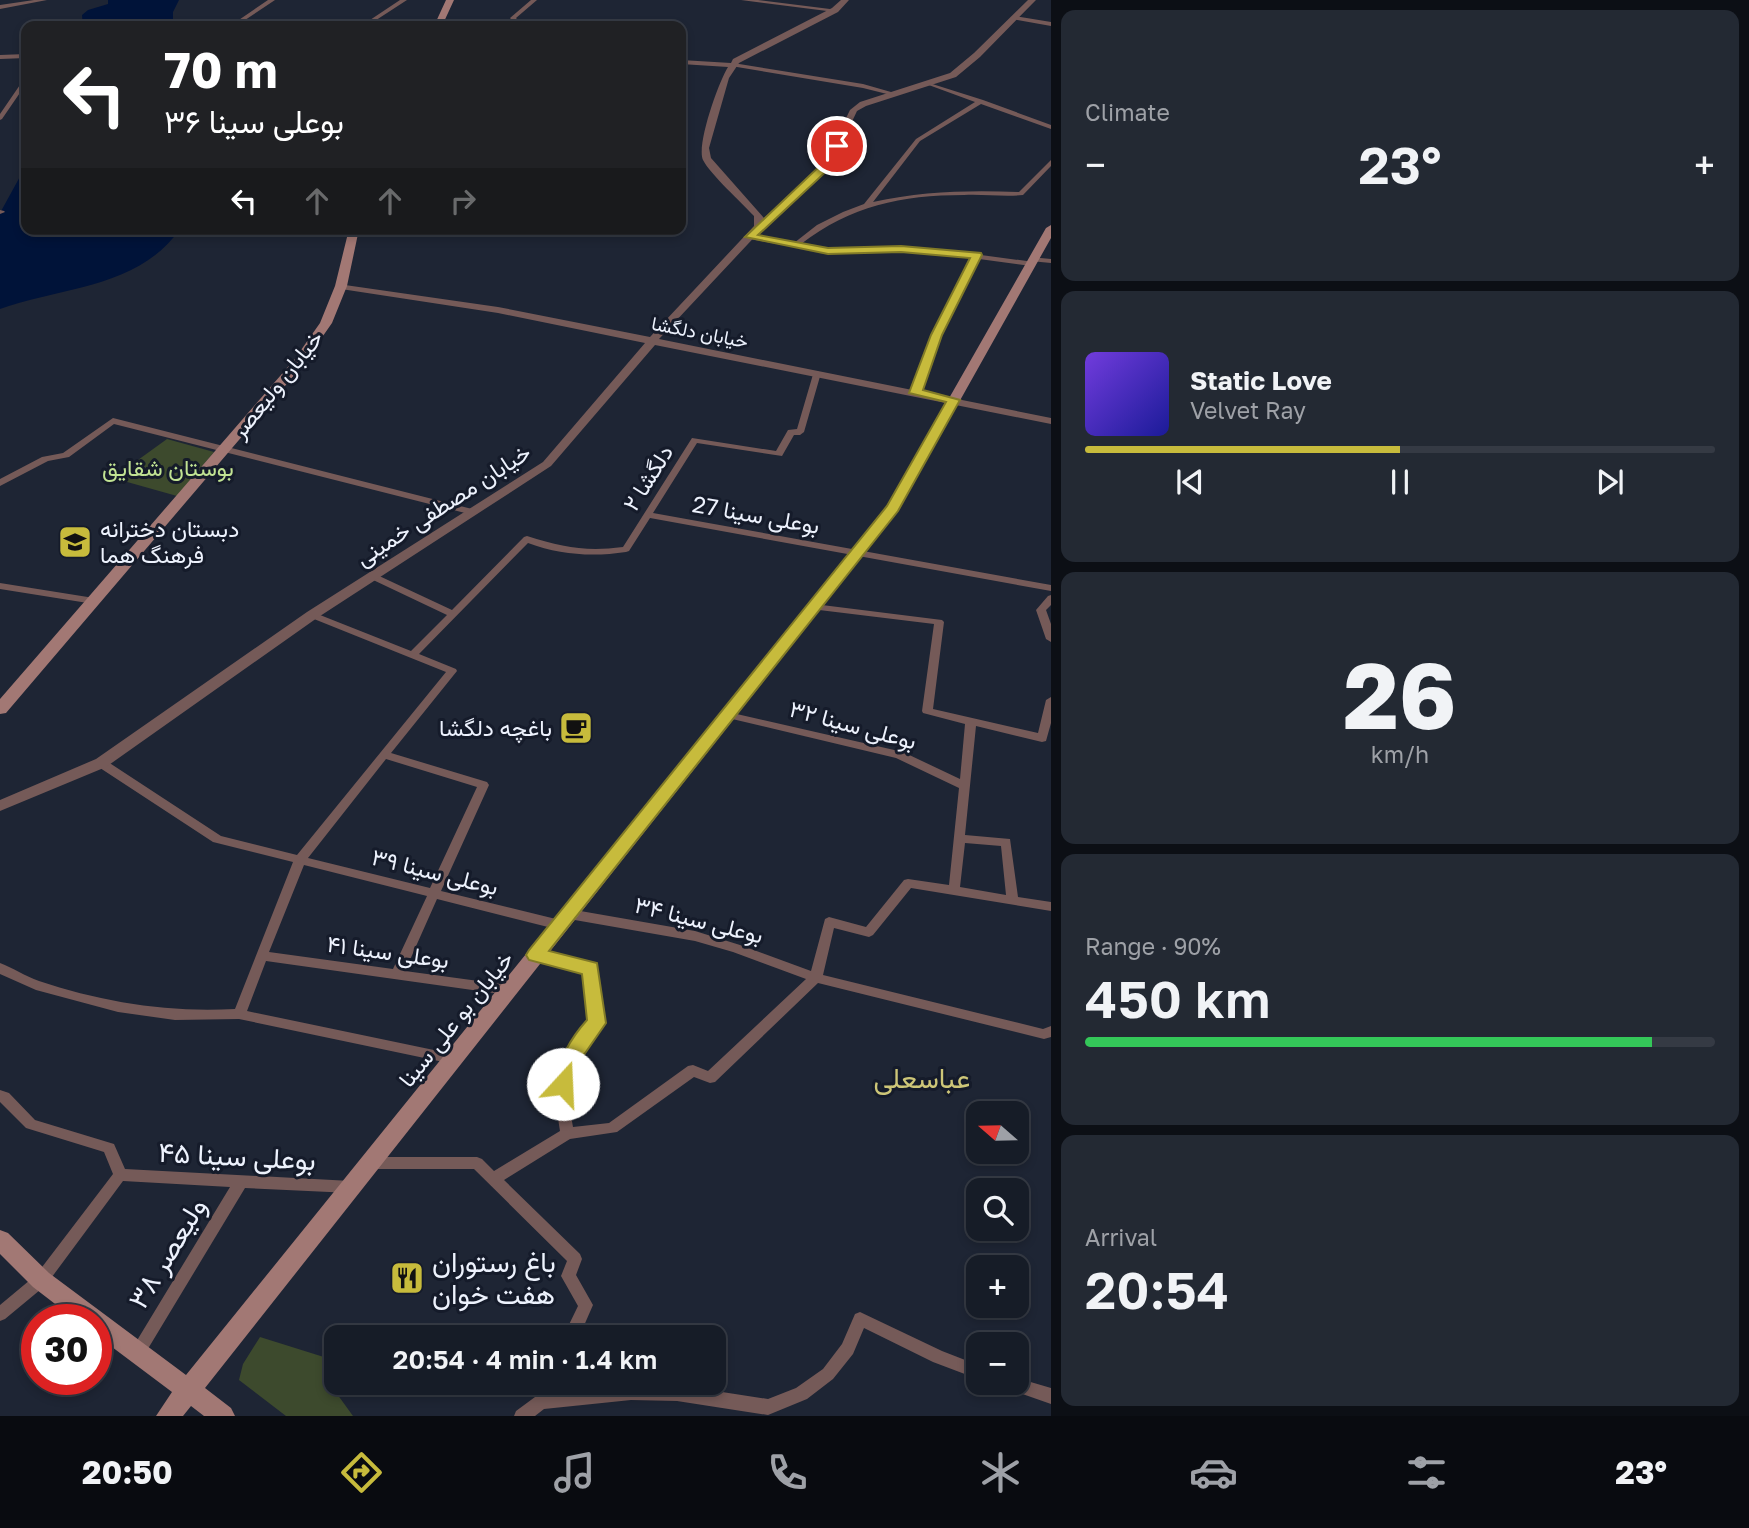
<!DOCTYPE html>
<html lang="en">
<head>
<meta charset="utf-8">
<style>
  :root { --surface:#161c27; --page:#232933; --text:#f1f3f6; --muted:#9ea1a7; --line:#353a44; --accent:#c7bb3c }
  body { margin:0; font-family:"Golos Text",Vazirmatn,sans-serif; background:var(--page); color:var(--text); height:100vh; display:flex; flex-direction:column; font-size:26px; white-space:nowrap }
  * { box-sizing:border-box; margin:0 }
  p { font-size:23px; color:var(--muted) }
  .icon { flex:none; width:38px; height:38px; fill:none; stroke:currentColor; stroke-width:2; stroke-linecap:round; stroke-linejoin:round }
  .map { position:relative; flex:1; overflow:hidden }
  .details { display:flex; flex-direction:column; gap:10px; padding:10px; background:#0c0f15; width:698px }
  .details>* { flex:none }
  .banner { position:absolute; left:21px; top:21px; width:665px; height:214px; border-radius:14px; box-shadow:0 4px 10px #0003,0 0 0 2px var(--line); background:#202124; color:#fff; overflow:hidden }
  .needle { width:46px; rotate:290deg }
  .buttons { position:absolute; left:966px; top:1101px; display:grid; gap:14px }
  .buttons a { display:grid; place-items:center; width:63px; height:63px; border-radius:14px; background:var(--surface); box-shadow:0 4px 10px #0003,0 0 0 2px var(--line); font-size:35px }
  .speed { position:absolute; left:21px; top:1304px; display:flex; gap:14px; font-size:35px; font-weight:700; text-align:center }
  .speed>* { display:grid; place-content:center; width:91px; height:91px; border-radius:50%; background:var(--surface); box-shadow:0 4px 10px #0003,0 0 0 2px var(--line); line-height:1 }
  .speed .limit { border:10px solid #d22; background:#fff; color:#111 }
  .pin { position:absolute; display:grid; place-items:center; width:60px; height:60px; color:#fff; margin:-30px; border:4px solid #fff; border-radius:50%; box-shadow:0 2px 7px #0007 }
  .me { position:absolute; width:77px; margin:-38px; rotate:20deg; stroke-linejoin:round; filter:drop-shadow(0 0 5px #0008) }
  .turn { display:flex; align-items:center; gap:24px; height:147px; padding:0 28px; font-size:32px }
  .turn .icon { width:91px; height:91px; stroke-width:2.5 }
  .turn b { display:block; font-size:49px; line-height:60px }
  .lanes { display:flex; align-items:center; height:66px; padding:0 28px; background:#0003; justify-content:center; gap:35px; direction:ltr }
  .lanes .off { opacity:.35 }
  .big { font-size:52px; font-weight:600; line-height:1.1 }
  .details .card { flex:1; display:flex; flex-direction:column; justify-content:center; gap:10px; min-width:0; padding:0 24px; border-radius:14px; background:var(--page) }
  .details .dial { align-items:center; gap:0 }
  .dial b { font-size:91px; line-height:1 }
  .song { display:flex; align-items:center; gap:21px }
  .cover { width:84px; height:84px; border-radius:10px; background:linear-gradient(135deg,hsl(260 70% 55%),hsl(240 70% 35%)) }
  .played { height:7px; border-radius:4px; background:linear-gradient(90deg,var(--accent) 50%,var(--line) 50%) }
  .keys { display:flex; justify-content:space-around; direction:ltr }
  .heat { display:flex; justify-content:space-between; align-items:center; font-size:38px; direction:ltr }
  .charge { height:10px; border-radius:5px; background:linear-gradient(90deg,#34c759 90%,var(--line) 0) }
  .trip { position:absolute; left:324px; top:1325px; width:402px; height:70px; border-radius:14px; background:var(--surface); box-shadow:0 4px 10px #0003,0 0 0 2px var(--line); font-weight:600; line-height:70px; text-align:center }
  .tab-bar { display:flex; height:112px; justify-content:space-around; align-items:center; background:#090b10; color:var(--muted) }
  .tab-bar .icon { width:49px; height:49px }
  .tab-bar .active { color:var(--accent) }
  .tab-bar b { font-size:32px; color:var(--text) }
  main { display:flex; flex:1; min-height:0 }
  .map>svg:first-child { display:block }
  .green { fill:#3d4a2d }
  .water { fill:#001339 }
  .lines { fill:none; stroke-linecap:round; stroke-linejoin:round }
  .minor { fill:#755a58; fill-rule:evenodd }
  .tertiary { fill:#755a58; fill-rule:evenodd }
  .secondary { fill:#a27874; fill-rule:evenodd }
  .route { fill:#c7bb3c; stroke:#817a27; stroke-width:2 }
  .labels { text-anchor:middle; stroke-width:6; stroke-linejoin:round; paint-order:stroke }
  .far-street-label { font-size:19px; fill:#edf2fd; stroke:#151b2a }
  .street-label { font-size:23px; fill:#edf2fd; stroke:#151b2a }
  .park-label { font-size:23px; fill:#c1e393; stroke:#151b2a }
  .poi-label { font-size:23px; fill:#edf2fd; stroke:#151b2a; text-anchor:start }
  .near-neighbourhood-label { font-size:28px; fill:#cdc678; stroke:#151b2a }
  .near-street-label { font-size:28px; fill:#edf2fd; stroke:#151b2a }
  .near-poi-label { font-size:28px; fill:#edf2fd; stroke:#151b2a; text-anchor:start }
</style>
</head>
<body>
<main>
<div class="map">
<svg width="1051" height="1416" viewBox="0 0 1051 1416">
  <rect width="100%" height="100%" fill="#1e2534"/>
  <path class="green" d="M 167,439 L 214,452 L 177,496 L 113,478 Z
    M 260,1337 L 327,1358 L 332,1387 L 353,1416 L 286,1416 L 239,1380 L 243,1364 Z"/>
  <path class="water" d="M 108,0 L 179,0 L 173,12 L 173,26 L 83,26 L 82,15 L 88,10 L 108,4 Z
    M 26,153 L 26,229 L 180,229 C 139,288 62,287 0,309 L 0,213 L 22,173 Z"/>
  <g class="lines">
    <path class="minor" d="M 34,0 L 47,0 L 0,9 L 0,5 Z
      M 268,0 L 275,0 L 236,26 L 230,26 Z
      M 400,0 L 407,0 L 367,26 L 361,26 Z
      M 531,0 L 537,0 L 516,18 L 523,26 L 517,26 L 510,18 Z
      M 741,0 L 758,0 L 838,10 L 835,12 Z
      M 1014,16 L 1051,22 L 1051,26 L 1012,19 Z
      M 26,54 L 26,58 L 0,59 L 0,55 Z
      M 733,63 L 863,84 L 898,94 L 895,96 L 863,88 L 731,66 L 730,65 Z
      M 26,78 L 26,84 L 2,119 L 0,120 L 0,114 L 24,79 Z
      M 926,82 L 983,100 L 1051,125 L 1051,129 L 981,104 L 920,141 L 873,202 C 922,191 970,190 1019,192 L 1051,160 L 1051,166 L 1023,195 C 1004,197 983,194 964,195 C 901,195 851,206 801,244 L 828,249 L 926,248 L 974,254 L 977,253 L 981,255 L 1034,262 L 1034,266 L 1031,266 L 979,259 L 941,335 L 920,393 L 916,395 L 912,393 L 933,335 L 972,258 L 926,252 L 828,253 L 750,239 L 746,237 L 750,235 L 794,243 L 817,225 L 843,212 L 864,204 L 916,139 L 975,102 L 926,84 Z
      M 0,210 L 4,211 L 5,212 L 0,214 Z
      M 1030,257 L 1051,259 L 1051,263 L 1030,261 Z
      M 814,371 L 817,371 L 821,373 L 804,432 L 800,435 L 794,435 L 782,456 L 697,443 L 653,513 L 1051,585 L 1051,591 L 650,518 L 629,551 L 626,552 C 593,557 560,555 528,543 L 419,654 L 456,669 L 457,671 L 391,753 L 487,782 L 489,785 L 441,891 L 560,920 L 564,922 L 566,925 L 564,928 L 560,930 L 437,899 L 405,971 L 508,985 L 512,986 L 514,990 L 512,994 L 508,995 L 266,961 L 247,1011 L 453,1054 L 458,1055 L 460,1059 L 458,1063 L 453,1064 L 239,1019 L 175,1020 L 118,1012 L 36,990 L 0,974 L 0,963 C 13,968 25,976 39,981 C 102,1002 168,1013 235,1009 L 293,862 L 213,842 L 97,766 L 96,763 L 97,760 L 105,760 L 221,836 L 297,855 L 446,672 L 309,617 L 307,615 L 309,613 L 315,613 L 411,651 L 447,615 L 369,578 L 367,576 L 369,574 L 375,574 L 452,610 L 524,537 L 527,536 C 563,547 585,552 623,547 L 692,438 L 776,451 L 788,430 L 797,429 ZM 386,759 L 477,787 L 430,888 L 308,858 ZM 304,865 L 427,896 L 393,969 L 269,952 Z
      M 113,418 L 476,510 L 478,512 L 473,515 L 114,424 L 69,457 L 48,461 L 0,486 L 0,479 L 42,457 L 63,453 Z
      M 0,583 L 94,598 L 99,601 L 94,604 L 0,589 Z
      M 1051,595 L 1051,605 L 1046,610 L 1051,624 L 1051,642 L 1046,639 L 1036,610 L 1048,596 Z
      M 814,604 L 942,620 L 944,622 L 933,709 L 1038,733 L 1046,700 L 1051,697 L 1051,723 L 1046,741 L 1042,742 L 976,726 L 965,835 L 1010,839 L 1018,897 L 1051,902 L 1051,911 L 911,888 L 873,935 L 869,937 L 834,928 L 823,975 L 1043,1029 L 1051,1026 L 1051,1037 L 1044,1039 L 818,983 L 715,1082 L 710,1083 L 694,1077 L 617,1132 L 570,1139 L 504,1180 L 580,1254 L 582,1259 L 576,1275 L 593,1305 L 579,1337 L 563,1337 L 578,1306 L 561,1276 L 567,1261 L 474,1169 L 370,1169 L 365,1167 L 363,1163 L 365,1159 L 370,1157 L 477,1157 L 482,1159 L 494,1171 L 560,1131 C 552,1085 561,1057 590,1021 L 585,971 L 532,958 L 530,955 L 532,952 L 536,950 L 591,963 L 595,965 L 597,968 L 603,1022 C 598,1032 590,1040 583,1050 C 569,1074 568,1101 573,1127 L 609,1123 L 688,1066 L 693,1065 L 708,1071 L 806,979 L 733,952 L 695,941 L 569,919 L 565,917 L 563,914 L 565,911 L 569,909 L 695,931 L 740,945 L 811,971 L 825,919 L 829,917 L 866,927 L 904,880 L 908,879 L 949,885 L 959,788 L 896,758 L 728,718 L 723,715 L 728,712 L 903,752 L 960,779 L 965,724 L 923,713 L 922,711 L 934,624 L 811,609 L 809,607 L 811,605 ZM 965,843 L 1001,846 L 1006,895 L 960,887 Z
      M 0,1090 L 9,1093 L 35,1120 L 114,1144 L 125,1169 L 351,1181 L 356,1183 L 358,1187 L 356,1191 L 351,1193 L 245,1188 L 143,1357 L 138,1359 L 133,1357 L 130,1352 L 133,1347 L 230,1187 L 123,1181 L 46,1285 L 5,1319 L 0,1321 L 0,1305 L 36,1275 L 113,1174 L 104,1152 L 26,1128 L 0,1102 Z
      M 860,1312 L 942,1351 L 978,1365 L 978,1379 L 933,1362 L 864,1328 L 853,1354 L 833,1379 L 807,1399 L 768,1415 L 677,1401 L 631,1400 L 544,1409 L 535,1416 L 514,1416 L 516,1411 L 535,1397 L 541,1382 L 557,1382 L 552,1393 L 631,1384 L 677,1385 L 768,1399 L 796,1388 L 823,1369 L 842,1344 L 855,1314 Z
      M 1017,1378 L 1051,1388 L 1051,1404 L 1002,1387 L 999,1382 L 1017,1382 Z"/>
    <path class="tertiary" d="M 841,0 L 849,0 L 838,12 L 739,63 L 729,78 L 709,148 L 711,158 L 764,218 L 824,163 L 850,110 L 860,102 L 950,73 L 974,53 L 1028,0 L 1036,0 L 980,57 L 956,77 L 866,106 L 857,111 L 831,166 L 762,229 L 659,339 L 1051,418 L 1051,424 L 655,345 L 551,466 L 317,618 L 106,767 L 0,811 L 0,800 L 96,759 L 307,612 L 543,462 L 645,343 L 498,313 L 341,289 L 336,286 L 338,284 L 498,307 L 650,337 L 754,226 L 754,216 C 742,203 710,174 703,160 C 696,145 719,81 728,67 L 681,64 L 681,60 L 731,63 L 733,59 L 832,8 Z"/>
    <path class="secondary" d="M 446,0 L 454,0 L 442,26 L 434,26 Z
      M 1051,225 L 1051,238 L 898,511 L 205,1388 L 231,1408 L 235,1416 L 204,1416 L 191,1406 L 183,1416 L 156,1416 L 172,1392 L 96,1335 L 96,1320 L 76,1320 L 33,1287 L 0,1254 L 0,1230 L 8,1233 L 49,1273 L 186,1375 L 887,507 L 1046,228 Z
      M 349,229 L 359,229 L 347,286 L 332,323 L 302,366 L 6,713 L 0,714 L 0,699 L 294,360 L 320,323 L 335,286 Z"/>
  </g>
  <path class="route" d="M 833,144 L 842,146 L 832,166 L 758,235 L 828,248 L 901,246 L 981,253 L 982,255 L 942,335 L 923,390 L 960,400 L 898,511 L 549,951 L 597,963 L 606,1023 L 579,1062 L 570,1090 L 563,1093 L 555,1090 L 553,1084 C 560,1059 569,1040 587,1020 L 582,974 L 529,960 L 526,955 L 529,950 L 887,506 L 946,402 L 909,393 L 931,335 L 970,258 L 901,252 L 828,254 L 745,237 L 824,162 Z"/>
  <defs>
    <symbol id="school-square" viewBox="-11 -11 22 22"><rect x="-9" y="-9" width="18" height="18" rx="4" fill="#c7bb3c" stroke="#151b2a"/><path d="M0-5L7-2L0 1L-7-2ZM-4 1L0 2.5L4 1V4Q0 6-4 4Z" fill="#111"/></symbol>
    <symbol id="cafe-square" viewBox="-11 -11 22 22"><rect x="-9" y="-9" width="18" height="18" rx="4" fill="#c7bb3c" stroke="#151b2a"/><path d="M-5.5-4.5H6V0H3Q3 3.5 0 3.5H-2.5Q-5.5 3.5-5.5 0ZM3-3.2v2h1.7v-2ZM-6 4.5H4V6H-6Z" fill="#111"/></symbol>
    <symbol id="restaurant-square" viewBox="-11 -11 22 22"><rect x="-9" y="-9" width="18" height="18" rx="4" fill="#c7bb3c" stroke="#151b2a"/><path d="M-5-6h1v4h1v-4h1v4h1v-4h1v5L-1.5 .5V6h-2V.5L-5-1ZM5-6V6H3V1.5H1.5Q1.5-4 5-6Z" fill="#111"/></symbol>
  </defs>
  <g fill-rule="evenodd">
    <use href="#school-square" x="56" y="523" width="38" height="38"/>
    <use href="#cafe-square" x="557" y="709" width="38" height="38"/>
    <use href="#restaurant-square" x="388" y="1259" width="38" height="38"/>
  </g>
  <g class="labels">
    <g class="far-street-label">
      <text transform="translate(700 332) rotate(11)" y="7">خیابان دلگشا</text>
    </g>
    <g class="street-label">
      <text transform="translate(277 384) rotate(-51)" y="8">خیابان ولیعصر</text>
      <text transform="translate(648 478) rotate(-58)" y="8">دلگشا ۲</text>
      <text transform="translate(443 505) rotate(-33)" y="8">خیابان مصطفی خمینی</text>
      <text transform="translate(756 515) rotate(10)" y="8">بوعلی سینا 27</text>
      <text transform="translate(853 725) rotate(15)" y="8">بوعلی سینا ۳۲</text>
      <text transform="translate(435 872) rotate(14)" y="8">بوعلی سینا ۳۹</text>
      <text transform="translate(699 920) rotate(14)" y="8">بوعلی سینا ۳۴</text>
      <text transform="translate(388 952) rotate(8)" y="8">بوعلی سینا ۴۱</text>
      <text transform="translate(456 1019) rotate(-51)" y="8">خیابان بو علی سینا</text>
    </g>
    <g class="park-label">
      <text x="168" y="476">بوستان شقایق</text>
    </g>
    <g class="poi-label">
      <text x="100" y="537">دبستان دخترانه<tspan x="100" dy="26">فرهنگ هما</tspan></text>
      <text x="552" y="736" text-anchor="end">باغچه دلگشا</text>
    </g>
    <g class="near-neighbourhood-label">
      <text x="922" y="1088">عباسعلی</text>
    </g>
    <g class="near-street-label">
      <text transform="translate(237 1156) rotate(3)" y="10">بوعلی سینا ۴۵</text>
      <text transform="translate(167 1253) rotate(-59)" y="10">ولیعصر ۳۸</text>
    </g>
    <g class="near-poi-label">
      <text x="432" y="1272">باغ رستوران<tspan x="432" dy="32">هفت خوان</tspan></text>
    </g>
  </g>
</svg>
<div class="buttons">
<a><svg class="needle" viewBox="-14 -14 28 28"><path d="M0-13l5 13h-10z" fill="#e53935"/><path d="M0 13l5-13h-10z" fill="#9ea1a7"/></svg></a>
<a><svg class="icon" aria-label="search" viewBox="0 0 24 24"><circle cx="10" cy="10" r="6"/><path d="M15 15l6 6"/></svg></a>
<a>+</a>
<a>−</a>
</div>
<div class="speed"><div class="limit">30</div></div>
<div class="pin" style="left:837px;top:146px;background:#d93025"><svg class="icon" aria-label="arrive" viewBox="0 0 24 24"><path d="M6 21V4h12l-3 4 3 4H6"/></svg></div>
<svg class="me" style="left:563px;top:1084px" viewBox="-20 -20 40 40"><circle r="19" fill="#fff"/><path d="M0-13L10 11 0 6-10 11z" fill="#c7bb3c"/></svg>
<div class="trip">20:54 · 4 min · 1.4 km</div>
<div class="banner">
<div class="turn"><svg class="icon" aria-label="left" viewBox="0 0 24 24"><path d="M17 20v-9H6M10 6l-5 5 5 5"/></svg><div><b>70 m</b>بوعلی سینا ۳۶</div></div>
<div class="lanes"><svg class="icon" aria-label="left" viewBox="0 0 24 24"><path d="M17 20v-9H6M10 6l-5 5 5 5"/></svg><svg class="icon off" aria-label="ahead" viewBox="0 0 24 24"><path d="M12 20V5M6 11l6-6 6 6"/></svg><svg class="icon off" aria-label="ahead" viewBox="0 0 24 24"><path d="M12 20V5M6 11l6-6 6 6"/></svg><svg class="icon off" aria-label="right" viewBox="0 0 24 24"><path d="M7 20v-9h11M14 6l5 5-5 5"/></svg></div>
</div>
</div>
<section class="details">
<div class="card"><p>Climate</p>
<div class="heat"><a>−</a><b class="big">23°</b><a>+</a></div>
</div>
<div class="card">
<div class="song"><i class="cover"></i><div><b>Static Love</b><p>Velvet Ray</p></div></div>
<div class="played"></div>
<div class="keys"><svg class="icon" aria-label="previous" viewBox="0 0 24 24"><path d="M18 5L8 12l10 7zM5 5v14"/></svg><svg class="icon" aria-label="pause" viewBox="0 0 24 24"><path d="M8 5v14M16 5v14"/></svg><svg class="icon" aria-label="next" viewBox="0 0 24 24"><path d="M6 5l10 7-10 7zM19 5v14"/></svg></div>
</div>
<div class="card dial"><b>26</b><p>km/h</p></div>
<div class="card"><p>Range · 90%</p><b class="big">450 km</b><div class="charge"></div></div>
<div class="card"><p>Arrival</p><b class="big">20:54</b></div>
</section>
</main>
<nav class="tab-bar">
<b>20:50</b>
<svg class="icon active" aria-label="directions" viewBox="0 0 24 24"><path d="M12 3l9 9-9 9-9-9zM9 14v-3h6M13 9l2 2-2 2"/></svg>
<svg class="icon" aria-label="music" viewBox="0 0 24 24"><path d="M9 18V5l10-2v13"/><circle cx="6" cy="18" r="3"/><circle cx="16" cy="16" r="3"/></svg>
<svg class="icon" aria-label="phone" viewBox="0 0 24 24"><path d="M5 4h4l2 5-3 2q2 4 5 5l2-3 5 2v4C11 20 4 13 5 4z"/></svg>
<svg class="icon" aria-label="climate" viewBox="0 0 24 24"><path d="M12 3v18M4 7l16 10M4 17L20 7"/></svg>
<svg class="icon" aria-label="car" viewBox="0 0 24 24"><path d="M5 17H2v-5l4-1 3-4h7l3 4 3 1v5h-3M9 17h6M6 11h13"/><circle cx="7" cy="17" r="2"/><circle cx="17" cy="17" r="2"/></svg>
<svg class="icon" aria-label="filters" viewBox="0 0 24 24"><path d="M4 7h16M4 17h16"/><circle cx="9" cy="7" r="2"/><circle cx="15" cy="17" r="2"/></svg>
<b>23°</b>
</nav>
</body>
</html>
